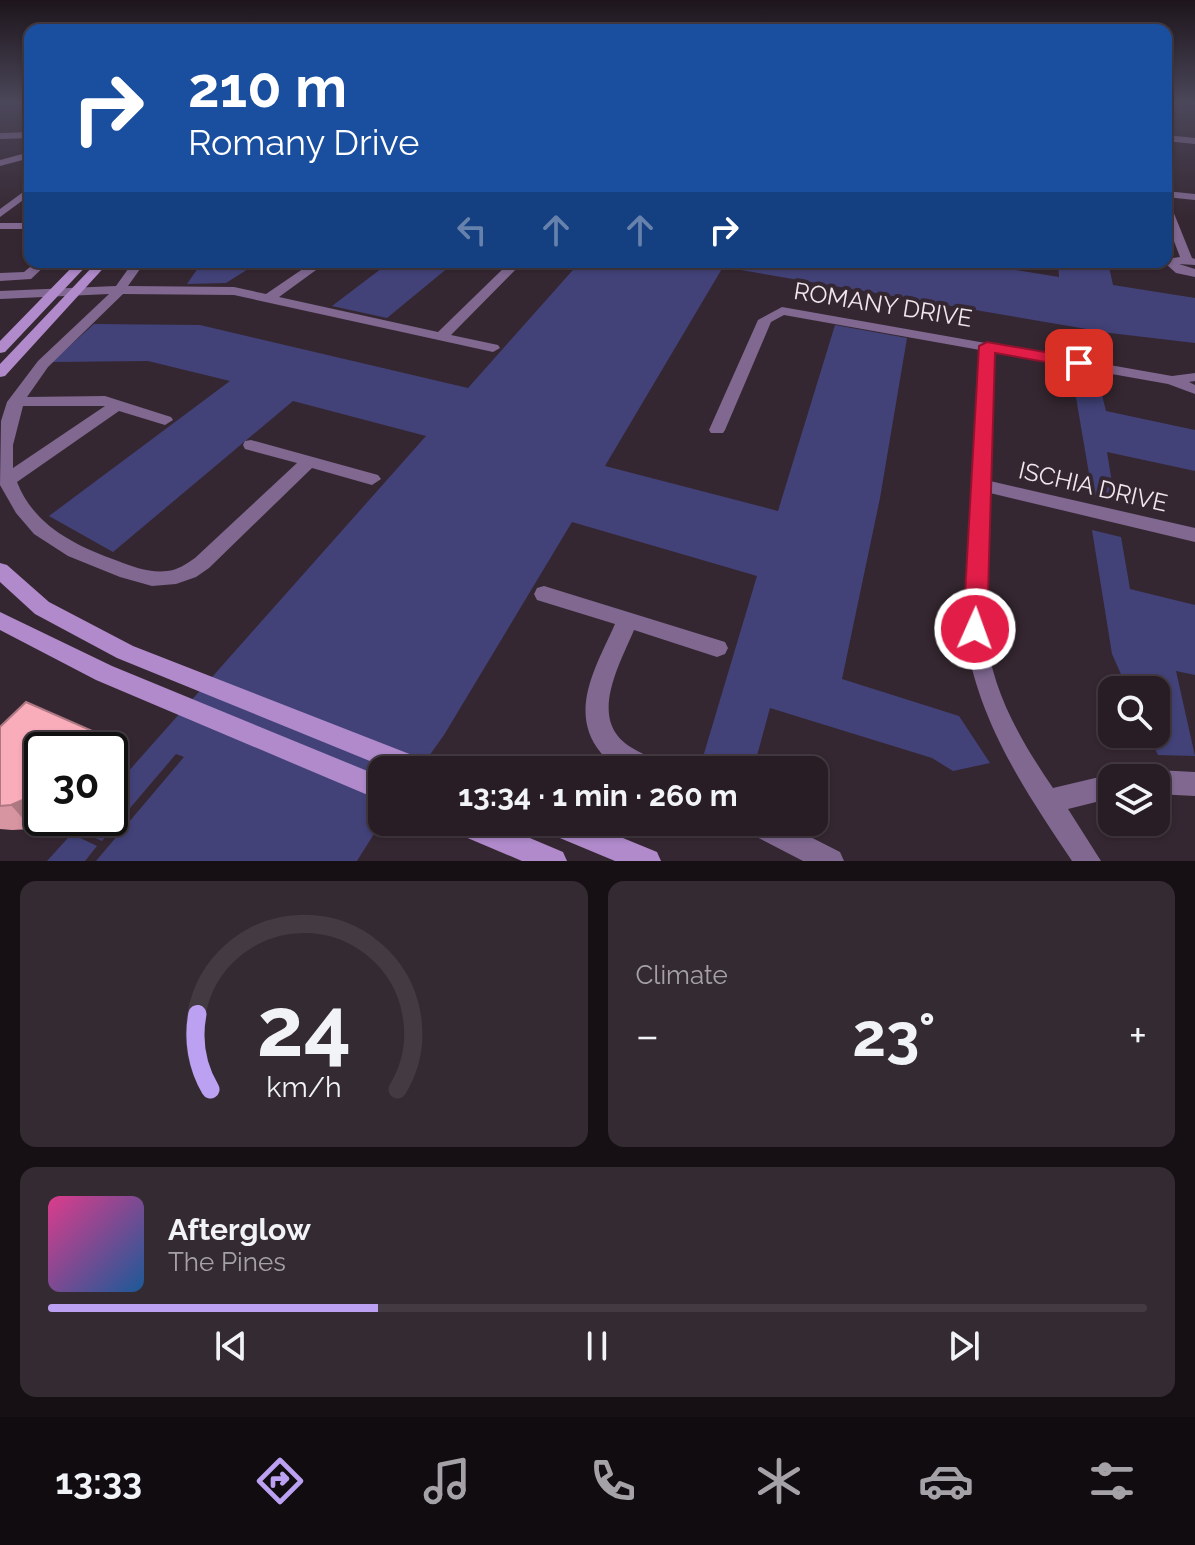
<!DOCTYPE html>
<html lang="en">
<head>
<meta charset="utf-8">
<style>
  :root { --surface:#281d25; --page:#342a32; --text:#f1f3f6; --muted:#a5a2a7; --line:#443b42; --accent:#bca0f2 }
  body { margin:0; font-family:Raleway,sans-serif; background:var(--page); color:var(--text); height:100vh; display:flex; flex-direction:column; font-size:30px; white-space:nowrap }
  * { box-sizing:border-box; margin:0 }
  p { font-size:26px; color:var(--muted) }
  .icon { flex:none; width:44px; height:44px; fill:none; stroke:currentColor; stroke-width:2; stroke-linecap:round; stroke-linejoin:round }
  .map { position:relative; height:861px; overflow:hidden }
  .sheet { display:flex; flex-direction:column; gap:20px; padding:20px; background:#161014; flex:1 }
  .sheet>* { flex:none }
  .hud { position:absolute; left:24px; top:24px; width:1148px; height:244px; border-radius:16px; box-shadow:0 2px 6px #0004,0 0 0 2px var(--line); background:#1a4fa0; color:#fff; overflow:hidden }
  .controls { position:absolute; left:1098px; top:676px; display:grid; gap:16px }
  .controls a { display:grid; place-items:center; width:72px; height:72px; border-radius:16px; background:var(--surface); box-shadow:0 2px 6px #0004,0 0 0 2px var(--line); font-size:40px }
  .speed { position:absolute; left:24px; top:732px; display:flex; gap:16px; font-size:40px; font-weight:700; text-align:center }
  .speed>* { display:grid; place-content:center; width:104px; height:104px; border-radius:50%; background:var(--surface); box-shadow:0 2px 6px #0004,0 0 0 2px var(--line); line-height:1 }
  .speed .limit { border:4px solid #111; border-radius:12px; background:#fff; color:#111 }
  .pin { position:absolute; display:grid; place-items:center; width:68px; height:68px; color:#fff; margin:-34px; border-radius:16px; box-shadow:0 4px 12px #0006 }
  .me { position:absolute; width:88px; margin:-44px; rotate:2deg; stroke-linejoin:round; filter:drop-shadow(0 0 6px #0008) }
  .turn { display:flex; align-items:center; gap:28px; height:168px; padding:0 32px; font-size:36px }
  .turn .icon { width:104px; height:104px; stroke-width:2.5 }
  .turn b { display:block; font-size:56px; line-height:68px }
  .lanes { display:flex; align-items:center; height:76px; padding:0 32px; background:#0003; justify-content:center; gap:40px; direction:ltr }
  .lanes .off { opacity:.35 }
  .big { font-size:60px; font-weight:700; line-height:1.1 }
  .sheet .tile { flex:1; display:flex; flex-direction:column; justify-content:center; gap:12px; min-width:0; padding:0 28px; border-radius:16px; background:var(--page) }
  .sheet .dial { align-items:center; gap:0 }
  .dial svg { height:208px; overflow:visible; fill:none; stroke:var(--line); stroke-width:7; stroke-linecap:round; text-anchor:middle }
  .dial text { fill:var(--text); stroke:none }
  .song { display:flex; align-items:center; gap:24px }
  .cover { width:96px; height:96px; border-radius:12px; background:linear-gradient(135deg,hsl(330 70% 55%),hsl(210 70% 35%)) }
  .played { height:8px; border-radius:4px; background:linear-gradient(90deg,var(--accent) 30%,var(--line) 30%) }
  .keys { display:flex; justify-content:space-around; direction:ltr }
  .heat { display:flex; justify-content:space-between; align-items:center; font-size:44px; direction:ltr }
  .sheet .tiles { flex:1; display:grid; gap:20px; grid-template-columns:1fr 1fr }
  .tile:last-child { grid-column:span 2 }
  .trip { position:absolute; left:368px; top:756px; width:460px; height:80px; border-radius:16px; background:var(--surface); box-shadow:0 2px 6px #0004,0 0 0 2px var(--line); font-weight:700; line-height:80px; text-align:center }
  .dock { display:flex; height:128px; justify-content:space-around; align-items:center; background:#100c0f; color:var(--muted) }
  .dock .icon { width:56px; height:56px }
  .dock .on { color:var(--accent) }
  .dock b { font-size:36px; color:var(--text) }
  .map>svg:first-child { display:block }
  .water { fill:#424279 }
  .pier { fill:#352731 }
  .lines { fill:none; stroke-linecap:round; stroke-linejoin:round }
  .minor { fill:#806891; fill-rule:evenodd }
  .secondary { fill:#b08acb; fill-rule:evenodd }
  .wall { fill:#d695a0 }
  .shaded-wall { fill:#ae7982 }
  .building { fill:#f9adba; stroke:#ae7982; stroke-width:2 }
  .route { fill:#e11d48; stroke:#92132f; stroke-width:2 }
  .labels { text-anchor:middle; stroke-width:8; stroke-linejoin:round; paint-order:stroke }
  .street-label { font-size:24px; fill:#f0e6ec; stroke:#352731 }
</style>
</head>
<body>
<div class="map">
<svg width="1195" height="861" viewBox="0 0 1195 861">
  <rect width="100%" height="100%" fill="#352731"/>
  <path class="water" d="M 202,262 L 259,262 L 226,283 L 187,284 Z
    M 390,262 L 455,262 L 387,318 L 332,306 Z
    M 580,262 L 967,262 L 1059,277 L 1058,262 L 1108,262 L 1113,285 L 1195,298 L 1195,343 L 1110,333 L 723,267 L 605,466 L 778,511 L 835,325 L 907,338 L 880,498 L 842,679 L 959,716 L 990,763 L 953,771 L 932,758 L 770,708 L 753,770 L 705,770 L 700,767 L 757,576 L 572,522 L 444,735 L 419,770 L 382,770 L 382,821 L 357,861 L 47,861 L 86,818 L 110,818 L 110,792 L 426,436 L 293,401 L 113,552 L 49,516 L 230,381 L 148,361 L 52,362 L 94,324 L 200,325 L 468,388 Z
    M 1074,386 L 1101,391 L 1106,411 L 1195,430 L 1195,471 L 1107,452 L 1115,502 L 1093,497 Z
    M 1092,530 L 1121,537 L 1130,589 L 1195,605 L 1195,675 L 1176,671 L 1195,756 L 1158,755 L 1148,734 L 1156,734 L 1156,690 L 1128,690 L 1112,654 Z"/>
  <path class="pier" d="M 176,754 L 184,757 L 96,861 L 85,861 L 97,846 L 68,832 L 72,827 L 102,841 Z"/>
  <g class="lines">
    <path class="minor" d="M 24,102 L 30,102 L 30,105 Z
      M 30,132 L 30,138 L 0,139 L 0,133 Z
      M 1166,135 L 1195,138 L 1195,144 L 1166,141 Z
      M 30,152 L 30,158 L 0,166 L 0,160 Z
      M 30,187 L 30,195 L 0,217 L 0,209 Z
      M 1166,191 L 1195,194 L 1195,200 L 1166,197 Z
      M 1166,203 L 1171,206 L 1192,258 L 1195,259 L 1195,265 L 1179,264 L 1195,269 L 1195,277 L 1176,273 L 1166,264 L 1173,258 L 1180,257 L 1166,220 Z
      M 0,223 L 30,223 L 30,229 L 0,229 Z
      M 36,262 L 49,262 L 31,279 L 0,281 L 0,273 L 24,272 Z
      M 133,262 L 145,262 L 128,286 L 234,287 L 266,294 L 313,262 L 327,262 L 279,297 L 438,332 L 510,262 L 523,262 L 451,335 L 498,345 L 500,348 L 493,352 L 234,295 L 123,294 L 48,367 L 27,397 L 105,396 L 171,417 L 173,420 L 165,425 L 119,411 L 17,482 C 34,526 76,546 118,561 C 133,567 150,573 167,571 C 178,570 186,564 195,558 L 297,463 L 245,449 L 243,445 L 245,441 L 251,440 L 378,475 L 381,479 L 372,485 L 312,468 L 209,568 L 196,577 L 176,584 L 152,586 L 120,577 L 68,556 L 34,534 L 16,513 L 0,485 L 1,421 L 7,402 L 38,361 L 109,294 L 0,299 L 0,291 L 116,286 ZM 23,406 L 105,406 L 13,468 L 13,445 Z
      M 556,262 L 576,262 L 577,263 L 571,267 Z
      M 782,307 L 1172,376 L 1195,373 L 1195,381 L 1189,382 L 1195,385 L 1195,394 L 1168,384 L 994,353 L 990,481 L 1195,528 L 1195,542 L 990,493 C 988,536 982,587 986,630 C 990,689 1021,741 1053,788 L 1112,774 L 1121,778 L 1112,778 L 1112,798 L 1068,809 L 1101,861 L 1072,861 C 1022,786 977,720 964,629 L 980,350 L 784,315 L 771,322 L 725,430 L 723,433 L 711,433 L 709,430 L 758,320 Z
      M 544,586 L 725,642 L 728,648 L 725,654 L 717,657 L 634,630 C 618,668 586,723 634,749 C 645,756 659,758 664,770 C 652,770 638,772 627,770 C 617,768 607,760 601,753 C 567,712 597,665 615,624 L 537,600 L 534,594 L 537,588 Z
      M 1156,770 L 1195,772 L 1195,796 L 1156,794 L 1156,778 L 1145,778 L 1147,774 Z
      M 741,822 L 781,822 L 840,852 L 844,861 L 803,861 L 745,831 Z"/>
    <path class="secondary" d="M 77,262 L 90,262 L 5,352 L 0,353 L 0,341 Z
      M 97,262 L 109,262 L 5,376 L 0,377 L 0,364 Z
      M 0,563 L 7,565 L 49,602 L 133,646 L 430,762 L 433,770 L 392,770 L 117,658 L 35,614 L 0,582 Z
      M 0,612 L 112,666 L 382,777 L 382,801 L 96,680 L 0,630 Z
      M 447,822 L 492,822 L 563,852 L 567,861 L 522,861 L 451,831 Z
      M 539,822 L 584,822 L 657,852 L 661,861 L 615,861 L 543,831 Z"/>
  </g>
  <path class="wall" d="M 0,727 L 97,733 L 109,750 L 42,750 L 42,818 L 55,818 L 32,829 L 12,830 L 0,829 Z"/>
  <path class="shaded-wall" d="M 97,733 L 109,750 L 80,750 Z
    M 42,789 L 42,818 L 55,818 L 32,829 L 11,805 Z"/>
  <path class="building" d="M 26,702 L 97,733 L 80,750 L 42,750 L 42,789 L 32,796 L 11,805 L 0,806 L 0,727 Z"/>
  <linearGradient id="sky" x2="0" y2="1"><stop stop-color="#1d151b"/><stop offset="0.46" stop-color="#4b475a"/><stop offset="1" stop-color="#4b475a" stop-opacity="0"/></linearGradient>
  <rect width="1195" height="222" fill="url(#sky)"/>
  <path class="route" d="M 987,342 L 1079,358 L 1088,363 L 1079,368 L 995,353 L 987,629 L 983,636 L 975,639 L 967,636 L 963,629 L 979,346 Z"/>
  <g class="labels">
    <g class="street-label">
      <text transform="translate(883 305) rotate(9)" y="8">ROMANY DRIVE</text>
      <text transform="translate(1093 487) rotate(13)" y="8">ISCHIA DRIVE</text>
    </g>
  </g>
</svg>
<div class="controls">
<a><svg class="icon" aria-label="search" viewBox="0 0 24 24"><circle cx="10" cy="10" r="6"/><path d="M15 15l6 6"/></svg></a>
<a><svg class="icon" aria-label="layers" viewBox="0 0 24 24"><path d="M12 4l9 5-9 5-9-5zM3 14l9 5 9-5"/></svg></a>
</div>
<div class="speed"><div class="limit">30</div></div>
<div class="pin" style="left:1079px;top:363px;background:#d93025"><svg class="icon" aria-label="arrive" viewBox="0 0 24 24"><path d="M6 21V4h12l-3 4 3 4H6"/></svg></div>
<svg class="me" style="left:975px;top:629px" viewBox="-20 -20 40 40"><circle r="17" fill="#e11d48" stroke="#fff" stroke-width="3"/><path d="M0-11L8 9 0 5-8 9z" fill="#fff"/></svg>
<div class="trip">13:34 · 1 min · 260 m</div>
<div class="hud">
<div class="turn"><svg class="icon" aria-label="right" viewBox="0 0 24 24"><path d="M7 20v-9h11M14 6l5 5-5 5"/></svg><div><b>210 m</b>Romany Drive</div></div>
<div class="lanes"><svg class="icon off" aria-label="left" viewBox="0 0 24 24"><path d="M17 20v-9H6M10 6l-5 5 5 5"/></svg><svg class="icon off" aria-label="ahead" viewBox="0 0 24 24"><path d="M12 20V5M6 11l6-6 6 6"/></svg><svg class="icon off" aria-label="ahead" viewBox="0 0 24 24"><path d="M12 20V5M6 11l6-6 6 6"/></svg><svg class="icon" aria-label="right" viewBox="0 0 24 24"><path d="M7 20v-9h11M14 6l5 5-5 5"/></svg></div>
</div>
</div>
<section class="sheet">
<div class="tiles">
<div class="tile dial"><svg viewBox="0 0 100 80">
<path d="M14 69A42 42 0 1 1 86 69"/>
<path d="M14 69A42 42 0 0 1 9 40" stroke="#bca0f2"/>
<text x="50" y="56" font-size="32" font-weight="700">24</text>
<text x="50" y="72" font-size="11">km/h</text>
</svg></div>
<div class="tile"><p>Climate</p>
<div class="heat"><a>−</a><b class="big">23°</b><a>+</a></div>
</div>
<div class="tile">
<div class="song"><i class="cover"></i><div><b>Afterglow</b><p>The Pines</p></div></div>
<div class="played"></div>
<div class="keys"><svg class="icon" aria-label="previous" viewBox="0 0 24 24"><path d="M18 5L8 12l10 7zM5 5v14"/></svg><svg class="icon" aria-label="pause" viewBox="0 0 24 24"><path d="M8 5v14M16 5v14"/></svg><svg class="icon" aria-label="next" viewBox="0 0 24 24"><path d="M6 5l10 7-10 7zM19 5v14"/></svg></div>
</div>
</div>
</section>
<nav class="dock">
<b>13:33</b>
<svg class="icon on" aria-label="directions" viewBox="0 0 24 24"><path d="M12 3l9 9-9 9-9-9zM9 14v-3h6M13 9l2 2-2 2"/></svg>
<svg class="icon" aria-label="music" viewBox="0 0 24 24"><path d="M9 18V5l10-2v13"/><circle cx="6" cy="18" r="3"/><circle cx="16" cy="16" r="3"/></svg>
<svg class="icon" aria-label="phone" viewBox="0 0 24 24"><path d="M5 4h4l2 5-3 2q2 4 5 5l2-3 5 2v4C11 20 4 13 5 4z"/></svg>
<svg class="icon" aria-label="climate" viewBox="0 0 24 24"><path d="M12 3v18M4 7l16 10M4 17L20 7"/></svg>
<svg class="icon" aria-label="car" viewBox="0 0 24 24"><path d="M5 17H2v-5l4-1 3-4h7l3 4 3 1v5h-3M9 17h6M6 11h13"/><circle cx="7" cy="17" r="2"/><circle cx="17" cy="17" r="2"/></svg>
<svg class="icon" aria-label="filters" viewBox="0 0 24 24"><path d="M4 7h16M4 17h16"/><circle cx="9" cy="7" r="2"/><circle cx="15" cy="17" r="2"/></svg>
</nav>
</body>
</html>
